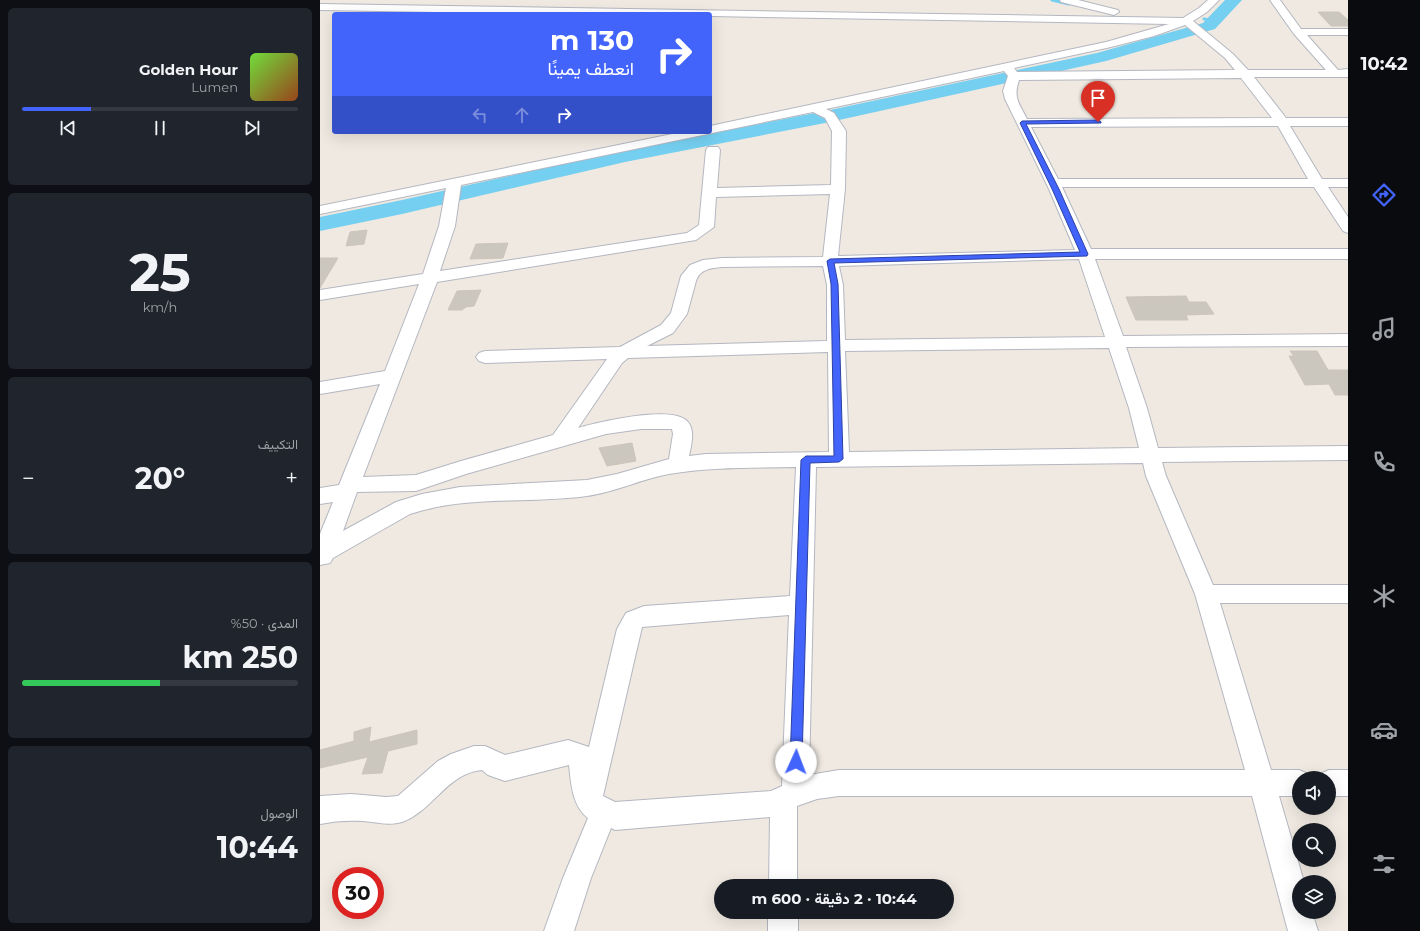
<!DOCTYPE html>
<html lang="ar">
<head>
<meta charset="utf-8">
<style>
  :root { --surface:#171b24; --page:#20242c; --text:#f1f3f6; --muted:#9ea1a6; --line:#363941; --accent:#4264fb }
  body { margin:0; font-family:Montserrat,Vazirmatn,sans-serif; background:var(--page); color:var(--text); direction:rtl; height:100vh; display:flex; flex-direction:column; font-size:15px; white-space:nowrap }
  * { box-sizing:border-box; margin:0 }
  p { font-size:13px; color:var(--muted) }
  .icon { flex:none; width:22px; height:22px; fill:none; stroke:currentColor; stroke-width:2; stroke-linecap:round; stroke-linejoin:round }
  .map { position:relative; flex:1; overflow:hidden; direction:ltr }
  .side { display:flex; flex-direction:column; gap:8px; padding:8px; background:#0d0f14; width:320px }
  .side>* { flex:none }
  .banner { position:absolute; left:12px; top:12px; width:380px; height:122px; border-radius:4px; box-shadow:0 4px 16px #0002; direction:rtl; background:#4264fb; color:#fff; overflow:hidden }
  .fabs { position:absolute; left:972px; top:771px; display:grid; gap:8px }
  .fabs a { display:grid; place-items:center; width:44px; height:44px; border-radius:50%; background:var(--surface); box-shadow:0 4px 16px #0002; font-size:20px }
  .speed { position:absolute; left:12px; top:867px; display:flex; gap:8px; font-size:20px; font-weight:700; text-align:center }
  .speed>* { display:grid; place-content:center; width:52px; height:52px; border-radius:50%; background:var(--surface); box-shadow:0 4px 16px #0002; line-height:1 }
  .speed .limit { border:6px solid #d22; background:#fff; color:#111 }
  .pin { position:absolute; display:grid; place-items:center; width:34px; height:34px; color:#fff; margin:-41px -17px; border-radius:50% 50% 50% 0; rotate:-45deg; box-shadow:0 0 4px #0007 }
  .pin .icon { rotate:45deg }
  .me { position:absolute; width:44px; margin:-22px; rotate:2deg; stroke-linejoin:round; filter:drop-shadow(0 0 3px #0008) }
  .turn { display:flex; align-items:center; gap:14px; height:84px; padding:0 12px; font-size:18px }
  .turn .icon { width:52px; height:52px; stroke-width:2.5 }
  .turn b { display:block; font-size:28px; line-height:34px }
  .lanes { display:flex; align-items:center; height:38px; padding:0 12px; background:#0003; justify-content:center; gap:20px; direction:ltr }
  .lanes .off { opacity:.35 }
  .big { font-size:30px; font-weight:700; line-height:1.1 }
  .side .card { flex:1; display:flex; flex-direction:column; justify-content:center; gap:6px; min-width:0; padding:0 14px; border-radius:6px; background:var(--page) }
  .side .dial { align-items:center; gap:0 }
  .dial b { font-size:52px; line-height:1 }
  .song { display:flex; align-items:center; gap:12px }
  .cover { width:48px; height:48px; border-radius:6px; background:linear-gradient(135deg,hsl(100 70% 55%),hsl(20 70% 35%)) }
  .played { height:4px; border-radius:2px; background:linear-gradient(90deg,var(--accent) 25%,var(--line) 25%) }
  .keys { display:flex; justify-content:space-around; direction:ltr }
  .heat { display:flex; justify-content:space-between; align-items:center; font-size:22px; direction:ltr }
  .charge { height:6px; border-radius:3px; background:linear-gradient(90deg,#34c759 50%,var(--line) 0) }
  .trip { position:absolute; left:394px; top:879px; width:240px; height:40px; border-radius:20px; background:var(--surface); box-shadow:0 4px 16px #0002; font-weight:700; line-height:40px; text-align:center; direction:rtl }
  main { display:flex; flex:1; min-height:0 }
  .dock { display:flex; flex-direction:column; width:72px; justify-content:space-around; align-items:center; background:#090b0e; color:var(--muted) }
  .dock .icon { width:28px; height:28px }
  .dock .active { color:var(--accent) }
  .dock b { font-size:18px; color:var(--text) }
  .map>svg:first-child { display:block }
  .lines { fill:none; stroke-linecap:round; stroke-linejoin:round }
  .stream { stroke:#75cff0; stroke-width:3 }
  .river { fill:#75cff0; fill-rule:evenodd }
  .building { fill:#cbc7bf; stroke:#cbc5ba }
  .minor-casing { stroke:#b4b7c1; stroke-width:2 }
  .minor { fill:#fff; fill-rule:evenodd }
  .route { fill:#4264fb; stroke:#2b41a3 }
</style>
</head>
<body>
<main>
<nav class="dock">
<b>10:42</b>
<svg class="icon active" aria-label="directions" viewBox="0 0 24 24"><path d="M12 3l9 9-9 9-9-9zM9 14v-3h6M13 9l2 2-2 2"/></svg>
<svg class="icon" aria-label="music" viewBox="0 0 24 24"><path d="M9 18V5l10-2v13"/><circle cx="6" cy="18" r="3"/><circle cx="16" cy="16" r="3"/></svg>
<svg class="icon" aria-label="phone" viewBox="0 0 24 24"><path d="M5 4h4l2 5-3 2q2 4 5 5l2-3 5 2v4C11 20 4 13 5 4z"/></svg>
<svg class="icon" aria-label="climate" viewBox="0 0 24 24"><path d="M12 3v18M4 7l16 10M4 17L20 7"/></svg>
<svg class="icon" aria-label="car" viewBox="0 0 24 24"><path d="M5 17H2v-5l4-1 3-4h7l3 4 3 1v5h-3M9 17h6M6 11h13"/><circle cx="7" cy="17" r="2"/><circle cx="17" cy="17" r="2"/></svg>
<svg class="icon" aria-label="filters" viewBox="0 0 24 24"><path d="M4 7h16M4 17h16"/><circle cx="9" cy="7" r="2"/><circle cx="15" cy="17" r="2"/></svg>
</nav>
<div class="map">
<svg width="1028" height="931" viewBox="0 0 1028 931">
  <rect width="100%" height="100%" fill="#efe9e1"/>
  <g class="lines">
    <path class="stream" d="M 732,0 L 749,4
      M 884,19 L 895,21"/>
    <path class="river" d="M 905,0 L 922,0 L 895,29 L 786,61 L 510,122 L 305,162 L 82,214 L 0,231 L 0,217 L 82,200 L 305,150 L 510,110 L 777,53 L 883,23 Z"/>
  </g>
  <path class="building" d="M 998,12 L 1019,12 L 1028,20 L 1028,26 L 1011,26 Z
    M 47,230 L 44,244 L 26,246 L 30,232 Z
    M 188,243 L 183,258 L 150,259 L 156,244 Z
    M 0,258 L 18,258 L 0,288 Z
    M 161,290 L 154,306 L 146,307 L 142,310 L 128,310 L 137,291 Z
    M 866,296 L 869,302 L 886,302 L 894,314 L 866,315 L 868,320 L 816,320 L 806,297 Z
    M 970,351 L 997,351 L 1008,370 L 1028,370 L 1028,395 L 1015,395 L 1009,384 L 985,385 L 969,356 L 974,356 Z
    M 312,443 L 316,461 L 287,466 L 279,448 Z
    M 51,727 L 49,742 L 97,730 L 97,744 L 68,751 L 62,773 L 42,774 L 48,757 L 0,768 L 0,750 L 34,741 L 34,732 Z"/>
  <g class="lines">
    <defs>
      <path id="minor" d="M 740,0 L 758,0 L 798,10 L 799,12 L 794,15 L 741,2 Z
        M 888,0 L 899,0 L 887,12 L 873,21 L 913,54 L 928,70 L 1006,70 L 974,34 L 950,0 L 960,0 L 981,29 L 1028,29 L 1028,35 L 987,35 L 1018,70 L 1028,69 L 1028,77 L 934,77 L 966,118 L 1028,118 L 1028,126 L 970,126 L 1002,179 L 1028,179 L 1028,187 L 1008,187 L 1028,217 L 1028,233 L 1023,231 L 994,187 L 742,187 L 771,249 L 1028,249 L 1028,259 L 775,259 L 803,336 L 1028,334 L 1028,346 L 806,347 L 827,408 L 838,448 L 1028,446 L 1028,460 L 842,462 L 846,476 L 893,585 L 1028,585 L 1028,603 L 900,603 L 951,770 L 979,770 L 988,774 L 990,778 L 979,778 L 979,796 L 959,796 L 984,882 L 979,882 L 979,912 L 992,912 L 998,931 L 968,931 L 932,796 L 519,796 L 497,799 L 477,806 L 477,886 L 449,886 L 450,817 L 295,830 L 291,828 L 271,878 L 254,931 L 224,931 L 243,878 L 268,818 C 252,806 251,783 249,765 L 185,781 L 168,775 L 162,770 C 127,773 113,811 82,822 C 69,826 56,822 43,821 C 28,820 14,821 0,824 L 0,796 L 31,794 L 66,797 L 78,796 L 118,761 L 131,754 L 154,746 L 165,746 L 185,755 L 248,740 L 269,747 L 297,629 L 306,613 L 324,606 L 470,596 L 476,467 C 433,468 391,467 349,474 C 321,479 296,492 267,496 C 209,504 147,495 90,514 L 13,558 L 10,563 L 0,565 L 0,534 L 13,502 L 0,504 L 0,488 L 19,485 L 60,384 L 0,394 L 0,382 L 65,371 L 99,284 L 0,300 L 0,290 L 103,274 L 119,226 L 126,188 L 0,214 L 0,206 L 362,132 L 390,132 L 390,126 L 786,42 L 849,24 L 390,16 L 390,14 L 238,14 L 0,10 L 0,4 L 863,18 L 879,8 ZM 865,25 L 905,58 L 915,70 L 697,72 L 694,68 L 791,47 L 834,36 ZM 684,71 L 688,76 L 683,91 L 685,99 L 729,189 L 755,250 L 518,256 L 525,189 L 526,131 L 514,113 L 506,109 ZM 921,78 L 952,118 L 707,119 C 699,103 693,98 699,80 ZM 493,112 L 505,118 L 512,131 L 511,185 L 397,188 L 400,150 L 398,147 L 388,147 L 386,150 L 379,225 L 367,233 L 120,271 L 135,226 L 141,185 ZM 958,126 L 988,179 L 738,179 L 711,127 ZM 510,194 L 503,257 L 402,258 L 383,260 L 370,265 L 361,276 L 351,313 L 341,325 L 300,347 L 165,351 L 159,353 L 156,357 L 159,361 L 165,363 L 287,359 L 233,435 L 141,461 L 96,475 L 43,477 L 117,282 L 376,240 L 394,227 L 396,197 ZM 759,259 L 785,337 L 525,340 L 523,285 L 519,266 ZM 503,266 L 507,285 L 507,341 L 327,346 L 353,333 L 367,314 L 376,281 C 380,269 391,268 402,267 ZM 789,348 L 809,408 L 819,448 L 529,452 L 525,351 ZM 508,352 L 509,452 L 386,454 L 369,456 C 371,446 376,430 367,421 C 351,405 279,422 258,428 L 302,363 L 308,358 ZM 321,429 L 352,429 L 353,434 L 349,459 L 297,474 L 267,480 L 140,487 L 102,494 L 76,502 L 23,531 L 37,492 L 96,491 L 146,474 L 286,434 ZM 823,463 L 826,476 L 875,594 L 925,770 L 519,770 L 489,775 L 496,467 ZM 469,615 L 462,786 L 451,791 L 295,802 L 283,796 L 322,627 Z
        M 1009,770 L 1028,770 L 1028,796 L 1009,796 L 1009,778 L 998,778 L 1000,774 Z
        M 448,912 L 478,912 L 478,931 L 448,931 Z"/>
    </defs>
    <use href="#minor" class="minor-casing"/>
    <use href="#minor" class="minor"/>
  </g>
  <path class="route" d="M 778,120 L 781,122 L 781,123 L 706,124 L 739,189 L 768,254 L 767,256 L 514,263 L 518,284 L 523,459 L 519,462 L 490,463 L 482,762 L 480,767 L 476,768 L 472,767 L 470,762 L 481,460 L 486,456 L 514,456 L 511,284 L 507,261 L 510,259 L 760,252 L 732,189 L 700,123 L 702,121 Z"/>
</svg>
<div class="fabs">
<a><svg class="icon" aria-label="sound" viewBox="0 0 24 24"><path d="M4 9h4l5-4v14l-5-4H4zM17 9q2 3 0 6"/></svg></a>
<a><svg class="icon" aria-label="search" viewBox="0 0 24 24"><circle cx="10" cy="10" r="6"/><path d="M15 15l6 6"/></svg></a>
<a><svg class="icon" aria-label="layers" viewBox="0 0 24 24"><path d="M12 4l9 5-9 5-9-5zM3 14l9 5 9-5"/></svg></a>
</div>
<div class="speed"><div class="limit">30</div></div>
<div class="pin" style="left:778px;top:122px;background:#d93025"><svg class="icon" aria-label="arrive" viewBox="0 0 24 24"><path d="M6 21V4h12l-3 4 3 4H6"/></svg></div>
<svg class="me" style="left:476px;top:762px" viewBox="-20 -20 40 40"><circle r="19" fill="#fff"/><path d="M0-13L10 11 0 6-10 11z" fill="#4264fb"/></svg>
<div class="trip">10:44 · 2 دقيقة · 600 m</div>
<div class="banner">
<div class="turn"><svg class="icon" aria-label="right" viewBox="0 0 24 24"><path d="M7 20v-9h11M14 6l5 5-5 5"/></svg><div><b>130 m</b>انعطف يمينًا</div></div>
<div class="lanes"><svg class="icon off" aria-label="left" viewBox="0 0 24 24"><path d="M17 20v-9H6M10 6l-5 5 5 5"/></svg><svg class="icon off" aria-label="ahead" viewBox="0 0 24 24"><path d="M12 20V5M6 11l6-6 6 6"/></svg><svg class="icon" aria-label="right" viewBox="0 0 24 24"><path d="M7 20v-9h11M14 6l5 5-5 5"/></svg></div>
</div>
</div>
<section class="side">
<div class="card">
<div class="song"><i class="cover"></i><div><b>Golden Hour</b><p>Lumen</p></div></div>
<div class="played"></div>
<div class="keys"><svg class="icon" aria-label="previous" viewBox="0 0 24 24"><path d="M18 5L8 12l10 7zM5 5v14"/></svg><svg class="icon" aria-label="pause" viewBox="0 0 24 24"><path d="M8 5v14M16 5v14"/></svg><svg class="icon" aria-label="next" viewBox="0 0 24 24"><path d="M6 5l10 7-10 7zM19 5v14"/></svg></div>
</div>
<div class="card dial"><b>25</b><p>km/h</p></div>
<div class="card"><p>التكييف</p>
<div class="heat"><a>−</a><b class="big">20°</b><a>+</a></div>
</div>
<div class="card"><p>المدى · 50%</p><b class="big">250 km</b><div class="charge"></div></div>
<div class="card"><p>الوصول</p><b class="big">10:44</b></div>
</section>
</main>
</body>
</html>
